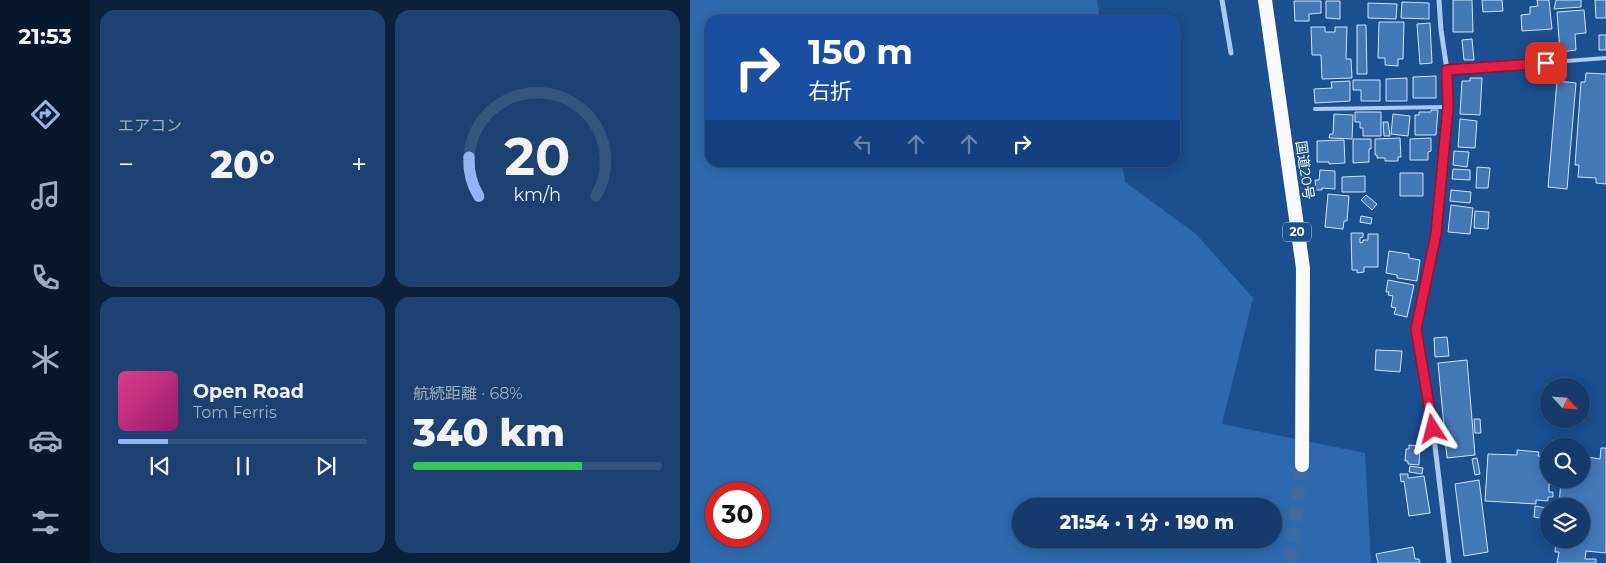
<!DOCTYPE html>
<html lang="ja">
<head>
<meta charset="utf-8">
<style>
  :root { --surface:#143b6b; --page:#1d4271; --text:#f1f3f6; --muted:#9dadc1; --line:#33557e; --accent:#95b2f1 }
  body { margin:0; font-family:Montserrat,"Noto Sans JP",sans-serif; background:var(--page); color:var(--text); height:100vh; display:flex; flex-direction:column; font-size:19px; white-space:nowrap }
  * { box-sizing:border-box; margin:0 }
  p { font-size:16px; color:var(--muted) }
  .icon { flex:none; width:28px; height:28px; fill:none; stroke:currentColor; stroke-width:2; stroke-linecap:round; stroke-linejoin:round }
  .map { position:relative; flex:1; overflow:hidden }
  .sheet { display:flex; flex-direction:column; gap:10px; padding:10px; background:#0b203b; width:600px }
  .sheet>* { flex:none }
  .top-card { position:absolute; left:15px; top:15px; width:475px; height:152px; border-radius:15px; box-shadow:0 2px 12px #0003,0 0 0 1px var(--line); background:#1a4fa0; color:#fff; overflow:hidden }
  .needle { width:32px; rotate:116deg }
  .controls { position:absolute; left:850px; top:378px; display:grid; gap:10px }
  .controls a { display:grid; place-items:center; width:50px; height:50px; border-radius:50%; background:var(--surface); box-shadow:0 2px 12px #0003,0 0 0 1px var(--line); font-size:25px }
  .speed { position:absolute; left:15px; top:482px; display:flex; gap:10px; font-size:25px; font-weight:700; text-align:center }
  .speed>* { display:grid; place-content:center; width:65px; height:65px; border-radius:50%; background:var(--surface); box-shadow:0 2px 12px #0003,0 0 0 1px var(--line); line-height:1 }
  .speed .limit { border:8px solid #d22; background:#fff; color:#111 }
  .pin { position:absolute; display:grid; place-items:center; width:42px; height:42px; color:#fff; margin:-21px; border-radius:10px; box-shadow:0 2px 8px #0006 }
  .me { position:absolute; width:55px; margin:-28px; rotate:351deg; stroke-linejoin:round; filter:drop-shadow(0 0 4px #0008) }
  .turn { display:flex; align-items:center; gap:18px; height:105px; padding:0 20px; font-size:22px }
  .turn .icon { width:65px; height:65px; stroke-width:2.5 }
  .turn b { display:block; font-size:35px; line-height:42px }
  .lanes { display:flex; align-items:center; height:48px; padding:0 20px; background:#0003; justify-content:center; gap:25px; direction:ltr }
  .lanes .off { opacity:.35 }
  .big { font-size:38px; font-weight:800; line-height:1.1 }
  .sheet .tile { flex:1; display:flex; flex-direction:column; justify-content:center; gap:8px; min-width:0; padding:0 18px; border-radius:15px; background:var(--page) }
  .sheet .dial { align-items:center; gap:0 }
  .dial svg { height:130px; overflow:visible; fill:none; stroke:var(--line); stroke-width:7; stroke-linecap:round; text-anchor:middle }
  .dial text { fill:var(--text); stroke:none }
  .song { display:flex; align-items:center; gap:15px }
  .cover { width:60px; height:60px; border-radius:8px; background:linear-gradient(135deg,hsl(330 70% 55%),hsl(320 70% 35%)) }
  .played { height:5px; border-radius:2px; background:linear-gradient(90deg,var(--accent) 20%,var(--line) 20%) }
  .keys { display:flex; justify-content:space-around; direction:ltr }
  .heat { display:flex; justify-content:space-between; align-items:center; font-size:28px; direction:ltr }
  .charge { height:8px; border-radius:4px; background:linear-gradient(90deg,#34c759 68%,var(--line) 0) }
  .sheet .tiles { flex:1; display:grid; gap:10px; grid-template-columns:repeat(2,1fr) }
  .trip { position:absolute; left:322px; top:498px; width:270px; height:50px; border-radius:25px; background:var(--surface); box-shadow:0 2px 12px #0003,0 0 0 1px var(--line); font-weight:800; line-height:50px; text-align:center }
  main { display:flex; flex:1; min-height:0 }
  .dock { display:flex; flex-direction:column; width:90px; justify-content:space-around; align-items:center; background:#08182b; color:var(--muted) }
  .dock .icon { width:35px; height:35px }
  .dock .active { color:var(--accent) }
  .dock b { font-size:22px; color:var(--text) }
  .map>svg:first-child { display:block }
  .green { fill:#2e69ad; fill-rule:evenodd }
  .building { fill:#4478b7; stroke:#cfe3fa }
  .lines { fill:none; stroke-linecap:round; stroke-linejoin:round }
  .trunk-tunnel { stroke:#3d69a0; stroke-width:14; stroke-dasharray:14 7; stroke-linecap:butt }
  .service { stroke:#a9c9ee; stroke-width:4 }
  .minor { stroke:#a9c9ee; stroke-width:5 }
  .trunk { stroke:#f8faff; stroke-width:14 }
  .route-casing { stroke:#92132f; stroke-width:12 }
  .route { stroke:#e11d48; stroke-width:9 }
  .labels { text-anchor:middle; stroke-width:5; stroke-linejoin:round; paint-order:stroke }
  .shield { fill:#1b4f8f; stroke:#bbcadd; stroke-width:1 }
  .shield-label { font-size:12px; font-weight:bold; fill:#fff }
  .street-label { font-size:14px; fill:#fff; stroke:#1b4f8f }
</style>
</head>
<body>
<main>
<nav class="dock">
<b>21:53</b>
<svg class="icon active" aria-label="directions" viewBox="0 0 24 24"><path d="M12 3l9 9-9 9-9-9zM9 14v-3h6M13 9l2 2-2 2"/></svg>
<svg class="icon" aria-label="music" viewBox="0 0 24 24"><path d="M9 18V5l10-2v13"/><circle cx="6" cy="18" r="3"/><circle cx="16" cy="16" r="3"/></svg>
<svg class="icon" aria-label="phone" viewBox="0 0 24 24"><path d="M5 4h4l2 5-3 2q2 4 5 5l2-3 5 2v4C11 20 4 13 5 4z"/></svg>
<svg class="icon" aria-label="climate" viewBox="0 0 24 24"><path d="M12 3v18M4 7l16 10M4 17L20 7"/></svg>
<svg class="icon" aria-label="car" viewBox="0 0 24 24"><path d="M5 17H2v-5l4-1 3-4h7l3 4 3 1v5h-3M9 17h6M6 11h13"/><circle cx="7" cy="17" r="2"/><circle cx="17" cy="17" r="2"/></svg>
<svg class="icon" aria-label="filters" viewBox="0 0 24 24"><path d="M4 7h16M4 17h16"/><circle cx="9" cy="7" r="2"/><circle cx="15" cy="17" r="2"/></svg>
</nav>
<section class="sheet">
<div class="tiles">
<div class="tile"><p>エアコン</p>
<div class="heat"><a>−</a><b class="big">20°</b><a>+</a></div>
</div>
<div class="tile dial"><svg viewBox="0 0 100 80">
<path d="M14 69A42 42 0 1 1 86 69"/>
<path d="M14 69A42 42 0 0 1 8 45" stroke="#95b2f1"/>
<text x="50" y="56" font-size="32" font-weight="700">20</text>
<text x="50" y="72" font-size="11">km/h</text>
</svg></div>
<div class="tile">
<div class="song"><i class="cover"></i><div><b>Open Road</b><p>Tom Ferris</p></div></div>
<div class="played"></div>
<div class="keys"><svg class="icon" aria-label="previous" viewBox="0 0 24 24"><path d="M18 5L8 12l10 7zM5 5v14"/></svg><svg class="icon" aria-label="pause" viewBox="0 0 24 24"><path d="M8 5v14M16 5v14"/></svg><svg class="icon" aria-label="next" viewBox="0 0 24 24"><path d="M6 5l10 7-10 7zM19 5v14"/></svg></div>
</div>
<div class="tile"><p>航続距離 · 68%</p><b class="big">340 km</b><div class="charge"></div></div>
</div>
</section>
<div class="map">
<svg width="916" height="563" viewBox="0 0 916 563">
  <rect width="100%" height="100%" fill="#1b4f8f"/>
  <path class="green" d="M 0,0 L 407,0 L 410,20 L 20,20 L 20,162 L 432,163 L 435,182 L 506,234 L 563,298 L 532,424 L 675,453 L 681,563 L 0,563 ZM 26,494 L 69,494 L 69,536 L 26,536 ZM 331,506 L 584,506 L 584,539 L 331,539 Z"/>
  <path class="building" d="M 763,0 L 782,0 L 783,32 L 763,32 Z
    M 792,0 L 812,0 L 813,11 L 793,12 Z
    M 847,0 L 859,0 L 862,29 L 832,31 L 831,15 L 840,14 L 840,7 L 848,6 Z
    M 866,0 L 891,0 L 891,7 L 864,9 Z
    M 905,0 L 916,0 L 916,18 L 906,18 Z
    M 604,1 L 631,1 L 631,13 L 619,14 L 619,21 L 605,21 Z
    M 636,1 L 650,1 L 650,19 L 636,18 Z
    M 712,2 L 739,3 L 739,19 L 711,18 Z
    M 678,3 L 707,4 L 706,19 L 678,18 Z
    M 894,10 L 896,33 L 885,34 L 886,50 L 870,52 L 867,12 Z
    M 689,22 L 714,22 L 713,59 L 708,59 L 708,66 L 695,65 L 695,58 L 688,58 Z
    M 740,23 L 742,63 L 730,64 L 727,24 Z
    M 667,25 L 676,25 L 677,74 L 667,74 Z
    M 621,27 L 635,27 L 635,32 L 645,32 L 645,27 L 657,27 L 656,59 L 661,59 L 662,78 L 632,79 L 631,55 L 622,55 Z
    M 909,35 L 916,35 L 916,50 L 909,50 Z
    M 782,39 L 784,60 L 774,60 L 772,40 Z
    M 896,73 L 916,74 L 916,184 L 906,183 L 906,178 L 888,177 L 889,165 L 885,165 L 891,82 L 895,82 Z
    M 746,76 L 746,98 L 723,98 L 723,77 Z
    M 717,78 L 717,101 L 696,101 L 696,79 Z
    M 780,78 L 792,78 L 790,115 L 770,114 L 772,81 L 780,81 Z
    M 663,80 L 690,80 L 690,101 L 671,101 L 671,90 L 663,90 Z
    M 660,81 L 660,101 L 625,103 L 624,89 L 642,88 L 641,82 Z
    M 867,81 L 886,83 L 877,189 L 858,187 Z
    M 741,110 L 748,110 L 746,135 L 725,135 L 725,115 L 729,115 L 729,112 L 741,112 Z
    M 665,112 L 691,112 L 691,136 L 673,136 L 673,128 L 670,128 L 670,122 L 665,122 Z
    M 644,114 L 663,115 L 662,139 L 639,138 L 640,134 L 643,134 Z
    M 703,114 L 720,116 L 718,136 L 701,134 Z
    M 770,119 L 787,121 L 785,148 L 768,147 Z
    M 693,122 L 698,122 L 700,136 L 694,136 Z
    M 710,138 L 711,157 L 708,157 L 708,161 L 695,161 L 695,158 L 687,158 L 687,155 L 685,155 L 685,139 Z
    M 741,138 L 741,151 L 738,152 L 738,160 L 720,160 L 720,139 Z
    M 663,139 L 681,139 L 681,149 L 679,149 L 679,162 L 663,163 Z
    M 654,140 L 655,163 L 639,164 L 639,162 L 627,162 L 627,141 Z
    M 764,151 L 779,152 L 777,167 L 763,165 Z
    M 787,167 L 800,168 L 798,188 L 786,188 Z
    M 763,169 L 780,170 L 780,180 L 762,179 Z
    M 630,170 L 645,171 L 645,189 L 632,188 L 632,190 L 626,190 L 625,180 L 629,180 Z
    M 710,173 L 733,173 L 733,196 L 710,196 Z
    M 675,176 L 675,192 L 652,192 L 652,177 Z
    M 761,190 L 781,192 L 780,203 L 760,201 Z
    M 638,194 L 659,196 L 657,221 L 654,221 L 653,229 L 635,227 Z
    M 676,195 L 687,204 L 682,210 L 671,200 Z
    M 761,205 L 783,208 L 780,234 L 758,232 Z
    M 785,211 L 799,212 L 798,229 L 784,228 Z
    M 671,216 L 682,218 L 681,224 L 670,222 Z
    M 661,233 L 673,233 L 673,237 L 670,238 L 670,243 L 673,242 L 673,240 L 678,240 L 678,234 L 688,234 L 688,267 L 674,267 L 674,272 L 667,273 L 667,270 L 662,270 Z
    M 699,251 L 719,254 L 719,258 L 730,260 L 727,281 L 707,278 L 707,275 L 696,273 Z
    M 698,280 L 724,285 L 717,317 L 704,314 L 706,308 L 701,307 L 703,296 L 698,295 L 699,292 L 696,292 Z
    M 757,337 L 759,356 L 745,357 L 744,338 Z
    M 686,350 L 712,351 L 710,372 L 685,370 Z
    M 777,360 L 785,455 L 757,458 L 748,363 Z
    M 784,419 L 790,419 L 791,433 L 785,433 Z
    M 719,445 L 730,446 L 729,465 L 718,464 L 718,461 L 715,461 L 716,449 L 719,449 Z
    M 911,448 L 916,448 L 916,553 L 896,551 L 895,559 L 906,559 L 906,563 L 867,563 L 869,552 L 865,552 L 866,539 L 891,539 L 891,506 L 869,506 L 871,479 L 891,479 L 891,456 L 910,459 Z
    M 827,450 L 849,452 L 848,456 L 859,457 L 859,479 L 864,479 L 864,484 L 859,484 L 859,492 L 863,492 L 863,497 L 858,497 L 858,501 L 846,500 L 846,504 L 795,501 L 798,454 L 827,455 Z
    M 787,458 L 790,474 L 785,475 L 782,459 Z
    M 720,466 L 733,468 L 732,474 L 719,472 Z
    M 710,474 L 718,474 L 718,478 L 734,476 L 740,513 L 719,516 L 714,481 L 711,482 Z
    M 789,480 L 798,552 L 774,556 L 765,484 Z
    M 845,506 L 857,508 L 855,519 L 844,517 Z
    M 723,547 L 725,559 L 729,559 L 730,563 L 688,563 L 686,554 Z"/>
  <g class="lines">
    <path class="trunk-tunnel" d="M 600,563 L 612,465"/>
    <path class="service" d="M 757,70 L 916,58
      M 625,109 L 758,107"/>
    <path class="minor" d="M 532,0 L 541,53
      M 749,0 L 751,30 L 757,70 L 758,107 L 747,235 L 727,329 L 743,429 L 759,563"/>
    <path class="trunk" d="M 575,0 L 613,268 L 612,465"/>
  </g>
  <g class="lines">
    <defs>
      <path id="route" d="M 743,429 L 726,329 L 746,234 L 758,107 L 757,70 L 856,63"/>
    </defs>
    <use href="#route" class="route-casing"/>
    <use href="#route" class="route"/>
  </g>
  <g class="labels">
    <rect class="shield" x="593" y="222.5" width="28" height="19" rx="4"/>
    <g class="shield-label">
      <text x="607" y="236">20</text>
    </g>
    <g class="street-label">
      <text transform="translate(615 170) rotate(82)" y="5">国道20号</text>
    </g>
  </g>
</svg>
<div class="controls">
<a><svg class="needle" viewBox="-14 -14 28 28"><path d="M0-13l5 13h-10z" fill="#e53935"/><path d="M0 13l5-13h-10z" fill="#9dadc1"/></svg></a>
<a><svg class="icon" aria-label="search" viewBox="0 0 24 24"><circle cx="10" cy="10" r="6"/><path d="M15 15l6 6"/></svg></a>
<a><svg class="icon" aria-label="layers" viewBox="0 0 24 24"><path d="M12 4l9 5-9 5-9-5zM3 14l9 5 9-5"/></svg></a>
</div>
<div class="speed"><div class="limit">30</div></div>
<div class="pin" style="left:856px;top:63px;background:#d93025"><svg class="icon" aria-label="arrive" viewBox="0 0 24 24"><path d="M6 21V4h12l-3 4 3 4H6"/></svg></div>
<svg class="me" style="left:743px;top:429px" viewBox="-20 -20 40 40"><path d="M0-17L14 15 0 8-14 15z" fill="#e11d48" stroke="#fff" stroke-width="4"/></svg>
<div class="trip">21:54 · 1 分 · 190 m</div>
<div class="top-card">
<div class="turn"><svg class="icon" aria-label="right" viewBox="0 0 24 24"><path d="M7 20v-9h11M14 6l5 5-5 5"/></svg><div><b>150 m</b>右折</div></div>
<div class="lanes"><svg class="icon off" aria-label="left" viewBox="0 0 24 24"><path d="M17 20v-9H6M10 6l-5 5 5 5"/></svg><svg class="icon off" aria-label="ahead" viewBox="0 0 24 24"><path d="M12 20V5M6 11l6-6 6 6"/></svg><svg class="icon off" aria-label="ahead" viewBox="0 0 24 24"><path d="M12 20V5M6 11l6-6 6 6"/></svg><svg class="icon" aria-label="right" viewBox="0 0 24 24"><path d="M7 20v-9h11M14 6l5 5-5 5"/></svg></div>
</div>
</div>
</main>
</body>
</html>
